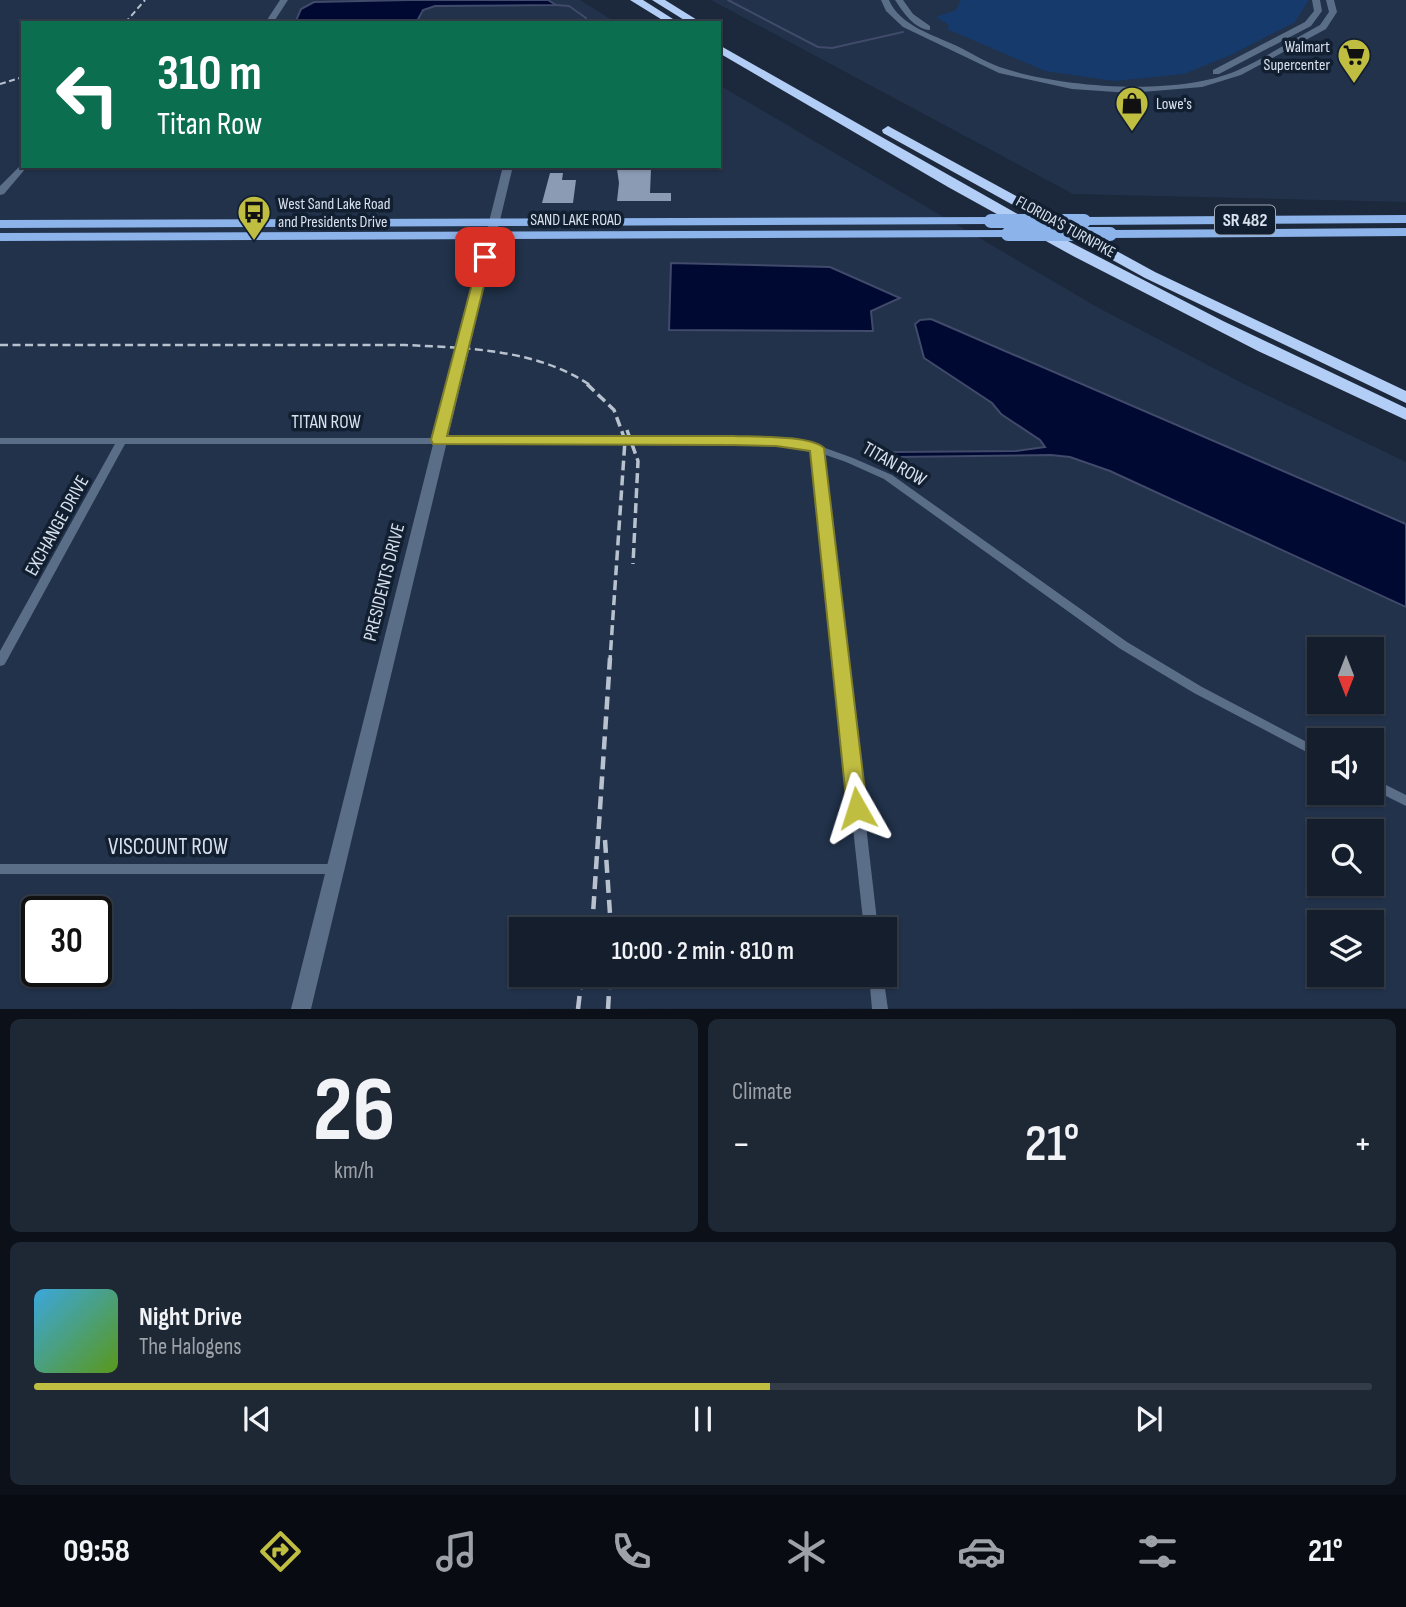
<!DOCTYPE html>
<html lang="en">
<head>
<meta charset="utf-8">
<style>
  :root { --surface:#151e2c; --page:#1e2734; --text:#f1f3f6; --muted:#9da2a9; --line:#343c48; --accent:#c0be40 }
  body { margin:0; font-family:"Sofia Sans Condensed",sans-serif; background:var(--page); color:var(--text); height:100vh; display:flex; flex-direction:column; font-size:26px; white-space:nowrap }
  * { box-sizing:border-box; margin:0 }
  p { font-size:23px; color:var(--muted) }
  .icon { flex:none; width:38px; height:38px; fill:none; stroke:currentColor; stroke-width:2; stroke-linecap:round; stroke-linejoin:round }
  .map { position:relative; height:1009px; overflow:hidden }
  .sheet { display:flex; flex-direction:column; gap:10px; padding:10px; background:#0c1018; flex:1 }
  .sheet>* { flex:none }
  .banner { position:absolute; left:21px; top:21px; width:700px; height:147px; border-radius:0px; box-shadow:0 2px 5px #0004,0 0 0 2px var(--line); background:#0b6e4f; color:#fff; overflow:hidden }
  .needle { width:46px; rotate:180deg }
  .fabs { position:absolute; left:1307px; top:637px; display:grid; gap:14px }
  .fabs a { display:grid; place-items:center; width:77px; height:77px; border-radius:0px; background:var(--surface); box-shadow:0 2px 5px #0004,0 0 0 2px var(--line); font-size:35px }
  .speed { position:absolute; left:21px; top:896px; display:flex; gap:14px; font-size:35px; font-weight:700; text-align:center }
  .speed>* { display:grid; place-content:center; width:91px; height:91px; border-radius:50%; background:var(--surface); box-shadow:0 2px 5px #0004,0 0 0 2px var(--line); line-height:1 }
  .speed .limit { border:4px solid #111; border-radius:10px; background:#fff; color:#111 }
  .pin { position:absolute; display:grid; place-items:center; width:60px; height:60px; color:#fff; margin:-30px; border-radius:14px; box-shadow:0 4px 10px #0006 }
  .me { position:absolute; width:77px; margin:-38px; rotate:354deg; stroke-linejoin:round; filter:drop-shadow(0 0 5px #0008) }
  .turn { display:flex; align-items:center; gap:24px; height:147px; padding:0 21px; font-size:32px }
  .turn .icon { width:91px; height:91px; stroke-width:2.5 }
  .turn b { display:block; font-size:49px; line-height:60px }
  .big { font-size:52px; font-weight:600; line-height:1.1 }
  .sheet .widget { flex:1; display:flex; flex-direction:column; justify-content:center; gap:10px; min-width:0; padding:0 24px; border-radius:10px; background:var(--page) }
  .sheet .dial { align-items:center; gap:0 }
  .dial b { font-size:91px; line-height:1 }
  .song { display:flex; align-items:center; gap:21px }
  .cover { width:84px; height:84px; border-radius:10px; background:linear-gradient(135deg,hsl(200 70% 55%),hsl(90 70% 35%)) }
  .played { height:7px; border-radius:4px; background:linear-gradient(90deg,var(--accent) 55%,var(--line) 55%) }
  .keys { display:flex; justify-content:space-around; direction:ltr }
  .heat { display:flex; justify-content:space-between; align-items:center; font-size:38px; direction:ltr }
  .sheet .tiles { flex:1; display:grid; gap:10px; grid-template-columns:1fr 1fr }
  .widget:last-child { grid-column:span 2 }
  .trip { position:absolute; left:509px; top:917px; width:388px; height:70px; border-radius:0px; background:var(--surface); box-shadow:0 2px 5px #0004,0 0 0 2px var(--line); font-weight:600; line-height:70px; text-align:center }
  .tabs { display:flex; height:112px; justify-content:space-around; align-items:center; background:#080c12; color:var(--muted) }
  .tabs .icon { width:49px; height:49px }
  .tabs .active { color:var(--accent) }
  .tabs b { font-size:32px; color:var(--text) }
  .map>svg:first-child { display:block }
  .built { fill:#21324a; fill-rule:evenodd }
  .green { fill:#173a6d }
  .water { fill:#000932; stroke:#414a6a; stroke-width:2 }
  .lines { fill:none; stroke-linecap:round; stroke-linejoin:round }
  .stream { stroke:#414a6a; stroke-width:2 }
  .building { fill:#8b9bb3 }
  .minor { fill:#5b6e88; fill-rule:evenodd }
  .tertiary { fill:#5b6e88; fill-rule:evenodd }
  .primary { fill:#8db3eb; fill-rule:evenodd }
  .motorway { fill:#b3cef6; fill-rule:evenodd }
  .rail-far3 { stroke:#b8c2cf; stroke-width:2; stroke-dasharray:6 3.5; stroke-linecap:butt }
  .rail-far2 { stroke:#b8c2cf; stroke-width:2.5; stroke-dasharray:8 4.5; stroke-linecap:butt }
  .rail-far1 { stroke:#b8c2cf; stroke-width:3.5; stroke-dasharray:10 5; stroke-linecap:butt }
  .rail { stroke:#b8c2cf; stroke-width:4.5; stroke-dasharray:13 7; stroke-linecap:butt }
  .primary-bridge { stroke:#8db3eb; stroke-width:14 }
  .route { fill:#c0be40; stroke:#7d7c2a; stroke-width:2 }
  .labels { text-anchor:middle; stroke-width:7; stroke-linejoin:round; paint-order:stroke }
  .far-poi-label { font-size:16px; fill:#d8e1ed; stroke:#121f31; text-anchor:start }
  .far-street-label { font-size:16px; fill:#d8e1ed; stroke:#121f31 }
  .shield { fill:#121f31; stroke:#9da7b5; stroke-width:2 }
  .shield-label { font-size:18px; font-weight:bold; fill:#d8e1ed }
  .street-label { font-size:19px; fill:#d8e1ed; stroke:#121f31 }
  .near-street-label { font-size:23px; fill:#d8e1ed; stroke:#121f31 }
</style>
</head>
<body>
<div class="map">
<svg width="1406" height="1009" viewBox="0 0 1406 1009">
  <rect width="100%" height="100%" fill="#1c283b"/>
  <path class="built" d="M 0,0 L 580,0 L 617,23 L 23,23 L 23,166 L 719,166 L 719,85 L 1097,307 L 1244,384 L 1406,462 L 1406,1008 L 0,1009 ZM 1320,649 L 1372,649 L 1372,702 L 1320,702 ZM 1320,740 L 1372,740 L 1372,793 L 1320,793 ZM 1320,831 L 1372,831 L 1372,884 L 1320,884 ZM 37,912 L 96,912 L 96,971 L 37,971 ZM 1320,922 L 1372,922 L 1372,975 L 1320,975 ZM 522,929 L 886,929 L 886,975 L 522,975 Z
    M 711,0 L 1406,0 L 1406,202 L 1073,194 Z"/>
  <path class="green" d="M 961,0 L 1307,0 L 1308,1 L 1295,22 L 1233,54 L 1184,74 L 1114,81 L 1045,71 L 947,29 L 949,25 L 936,17 L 956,10 Z"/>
  <path class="water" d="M 409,0 L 548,0 L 556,5 L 435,6 L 423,10 L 416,23 L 295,23 L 301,9 L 314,2 Z
    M 671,263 L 830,267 L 900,298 L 871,311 L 873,331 L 669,330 Z
    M 931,319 L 1406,524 L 1406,607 L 1110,471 L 1070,457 L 1051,455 L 895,457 L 894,452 L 1016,451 L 1045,447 L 1040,440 L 1001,414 L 992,403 L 924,358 L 915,324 L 920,320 Z"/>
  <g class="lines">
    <path class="stream" d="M 728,0 L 818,47 L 832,48 L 903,32
      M 556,5 L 569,6 L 586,18 L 585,23"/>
  </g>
  <path class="building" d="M 617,169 L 651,169 L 650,193 L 671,193 L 671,201 L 617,201 L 619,183 Z
    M 550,173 L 563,173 L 562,180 L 576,180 L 573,203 L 542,203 Z"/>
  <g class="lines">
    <path class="minor" d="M 0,438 L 733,438 L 776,440 L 813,446 L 817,445 L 853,458 L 892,475 L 1127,642 L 1202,687 L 1320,749 L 1320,759 L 1194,693 L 1119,648 L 884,479 L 846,462 L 823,454 L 878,929 L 864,929 L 812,452 L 776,446 L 733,444 L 125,444 L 6,662 L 4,665 L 0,666 L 0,651 L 115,444 L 0,444 Z
      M 1372,778 L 1406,795 L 1406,806 L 1372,789 Z
      M 0,864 L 335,864 L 340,865 L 342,869 L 340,873 L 335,874 L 0,874 Z
      M 869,975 L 883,975 L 888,1009 L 872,1009 Z"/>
    <path class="tertiary" d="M 280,0 L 288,0 L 273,23 L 265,23 Z
      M 881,0 L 889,0 C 900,26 934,35 957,46 C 973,54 989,64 1006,69 C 1065,88 1178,96 1236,71 C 1265,58 1292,40 1320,25 L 1329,12 L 1326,0 L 1334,0 L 1337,12 L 1326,29 L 1241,75 L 1202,87 L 1130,93 L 1072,89 L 999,73 L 903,27 L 886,11 Z
      M 895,0 L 903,0 L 913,14 L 930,26 L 930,30 C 914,29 903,12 895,0 Z
      M 1312,0 L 1320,0 L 1322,11 L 1311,26 L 1219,74 L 1213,74 L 1213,70 L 1305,22 L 1314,11 Z
      M 23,163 L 23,166 L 28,166 L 26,168 L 4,194 L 0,195 L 0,186 Z
      M 503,166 L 513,166 L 311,1009 L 291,1009 Z"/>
    <path class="primary" d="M 1406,215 L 1406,223 L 1084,225 L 1077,221 L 1084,217 Z
      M 991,217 L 996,218 L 996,224 L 0,228 L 0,220 Z
      M 1406,228 L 1406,236 L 1110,238 L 1103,234 L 1110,230 Z
      M 1008,230 L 1015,234 L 1013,237 L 0,241 L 0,233 Z"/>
    <path class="motorway" d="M 630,0 L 643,0 L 673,19 L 664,21 Z
      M 652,0 L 665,0 L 702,23 L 689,23 Z
      M 719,45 L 1037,225 L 1223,321 L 1406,408 L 1406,420 L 1258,351 L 1073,256 L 948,187 L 719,53 Z
      M 888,126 L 1155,272 L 1406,391 L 1406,403 L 1145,278 L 883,133 L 882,130 Z"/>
    <path class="rail-far3" d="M 125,23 L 145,0
      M 0,84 L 23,77"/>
    <path class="rail-far2" d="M 0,345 L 405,345 C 468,348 536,349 590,385"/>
    <path class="rail-far1" d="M 587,384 L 614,410 L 625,440 L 610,660
      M 627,430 L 638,461 L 633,564"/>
    <path class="rail" d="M 605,840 L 611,929
      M 592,929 L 610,658
      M 578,1009 L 582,975
      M 608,1009 L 610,975"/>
    <path class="primary-bridge" d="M 991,221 L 1084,221
      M 1008,234 L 1110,234"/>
  </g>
  <path class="route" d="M 485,253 L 491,257 L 447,436 L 733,436 C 754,437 810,435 824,448 L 867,808 L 864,814 L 857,816 L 850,814 L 847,808 L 810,451 L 776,446 L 733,445 L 433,444 L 431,440 L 479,257 Z"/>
  <defs>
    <symbol id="supermarket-pin" viewBox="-11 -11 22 30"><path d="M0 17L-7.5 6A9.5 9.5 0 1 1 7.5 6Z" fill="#c0be40" stroke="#121f31"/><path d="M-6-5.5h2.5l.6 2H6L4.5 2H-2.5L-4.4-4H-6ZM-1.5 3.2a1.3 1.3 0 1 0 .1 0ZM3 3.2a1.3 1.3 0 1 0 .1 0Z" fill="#111"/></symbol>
    <symbol id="shop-pin" viewBox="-11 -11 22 30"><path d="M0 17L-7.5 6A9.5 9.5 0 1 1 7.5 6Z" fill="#c0be40" stroke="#121f31"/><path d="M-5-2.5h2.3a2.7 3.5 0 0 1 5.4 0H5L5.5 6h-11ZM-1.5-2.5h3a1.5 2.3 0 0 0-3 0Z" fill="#111"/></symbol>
    <symbol id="bus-pin" viewBox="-11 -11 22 30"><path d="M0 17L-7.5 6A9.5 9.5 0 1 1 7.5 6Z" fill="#c0be40" stroke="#121f31"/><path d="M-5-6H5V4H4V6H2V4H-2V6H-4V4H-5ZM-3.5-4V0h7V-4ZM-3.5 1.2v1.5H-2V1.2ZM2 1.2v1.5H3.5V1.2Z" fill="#111"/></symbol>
  </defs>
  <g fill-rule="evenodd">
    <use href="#supermarket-pin" x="1335" y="36" width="38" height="52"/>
    <use href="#shop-pin" x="1113" y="84" width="38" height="52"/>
    <use href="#bus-pin" x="235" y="193" width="38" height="52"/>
  </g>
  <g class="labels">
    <g class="far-poi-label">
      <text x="1330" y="52" text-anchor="end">Walmart<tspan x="1330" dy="18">Supercenter</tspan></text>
      <text x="1156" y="109">Lowe's</text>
      <text x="278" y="209">West Sand Lake Road<tspan x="278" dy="18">and Presidents Drive</tspan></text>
    </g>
    <g class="far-street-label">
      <text x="576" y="225">SAND LAKE ROAD</text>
      <text transform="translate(1066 226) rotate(29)" y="6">FLORIDA'S TURNPIKE</text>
    </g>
    <rect class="shield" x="1215" y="205.5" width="60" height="29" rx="5"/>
    <g class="shield-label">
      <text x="1245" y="226">SR 482</text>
    </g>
    <g class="street-label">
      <text x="326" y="428">TITAN ROW</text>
      <text transform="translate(895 463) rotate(30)" y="7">TITAN ROW</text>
      <text transform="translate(56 525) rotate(-61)" y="7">EXCHANGE DRIVE</text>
      <text transform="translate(383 582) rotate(-76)" y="7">PRESIDENTS DRIVE</text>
    </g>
    <g class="near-street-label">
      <text x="168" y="854">VISCOUNT ROW</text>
    </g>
  </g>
</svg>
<div class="fabs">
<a><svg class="needle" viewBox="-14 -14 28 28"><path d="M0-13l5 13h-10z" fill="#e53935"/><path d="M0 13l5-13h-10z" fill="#9da2a9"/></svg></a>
<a><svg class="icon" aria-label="sound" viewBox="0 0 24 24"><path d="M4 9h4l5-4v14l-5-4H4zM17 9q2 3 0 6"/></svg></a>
<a><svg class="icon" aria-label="search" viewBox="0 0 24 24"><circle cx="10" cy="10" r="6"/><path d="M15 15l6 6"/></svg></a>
<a><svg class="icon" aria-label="layers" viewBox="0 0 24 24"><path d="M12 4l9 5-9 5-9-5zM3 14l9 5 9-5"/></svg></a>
</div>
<div class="speed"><div class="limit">30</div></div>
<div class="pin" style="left:485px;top:257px;background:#d93025"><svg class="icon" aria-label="arrive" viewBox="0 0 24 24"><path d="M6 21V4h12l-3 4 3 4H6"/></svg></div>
<svg class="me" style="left:857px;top:808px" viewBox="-20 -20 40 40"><path d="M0-17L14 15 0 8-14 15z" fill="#c0be40" stroke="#fff" stroke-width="4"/></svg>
<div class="trip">10:00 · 2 min · 810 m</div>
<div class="banner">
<div class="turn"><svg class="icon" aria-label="left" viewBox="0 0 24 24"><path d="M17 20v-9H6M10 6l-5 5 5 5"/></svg><div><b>310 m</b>Titan Row</div></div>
</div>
</div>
<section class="sheet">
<div class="tiles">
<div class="widget dial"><b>26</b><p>km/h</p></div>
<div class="widget"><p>Climate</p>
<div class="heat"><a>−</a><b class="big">21°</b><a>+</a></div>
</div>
<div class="widget">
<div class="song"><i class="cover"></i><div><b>Night Drive</b><p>The Halogens</p></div></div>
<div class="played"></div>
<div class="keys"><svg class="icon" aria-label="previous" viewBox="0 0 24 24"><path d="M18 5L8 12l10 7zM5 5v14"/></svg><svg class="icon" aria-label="pause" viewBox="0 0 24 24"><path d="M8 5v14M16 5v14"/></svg><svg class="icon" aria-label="next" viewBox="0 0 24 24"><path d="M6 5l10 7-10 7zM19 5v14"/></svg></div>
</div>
</div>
</section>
<nav class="tabs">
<b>09:58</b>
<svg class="icon active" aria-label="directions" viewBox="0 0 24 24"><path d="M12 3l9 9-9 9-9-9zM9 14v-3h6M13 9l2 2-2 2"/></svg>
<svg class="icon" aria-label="music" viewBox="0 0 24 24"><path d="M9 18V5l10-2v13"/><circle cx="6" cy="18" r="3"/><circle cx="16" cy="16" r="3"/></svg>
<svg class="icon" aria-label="phone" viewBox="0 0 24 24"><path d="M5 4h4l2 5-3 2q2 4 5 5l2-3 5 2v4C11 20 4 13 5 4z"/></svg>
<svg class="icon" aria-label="climate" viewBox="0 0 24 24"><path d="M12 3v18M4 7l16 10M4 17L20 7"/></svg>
<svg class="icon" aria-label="car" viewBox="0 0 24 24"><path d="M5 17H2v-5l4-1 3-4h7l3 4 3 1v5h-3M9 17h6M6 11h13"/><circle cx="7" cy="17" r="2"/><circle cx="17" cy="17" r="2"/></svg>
<svg class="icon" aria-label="filters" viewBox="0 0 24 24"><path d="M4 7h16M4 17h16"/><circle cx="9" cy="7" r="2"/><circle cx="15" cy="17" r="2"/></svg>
<b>21°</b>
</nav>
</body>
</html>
